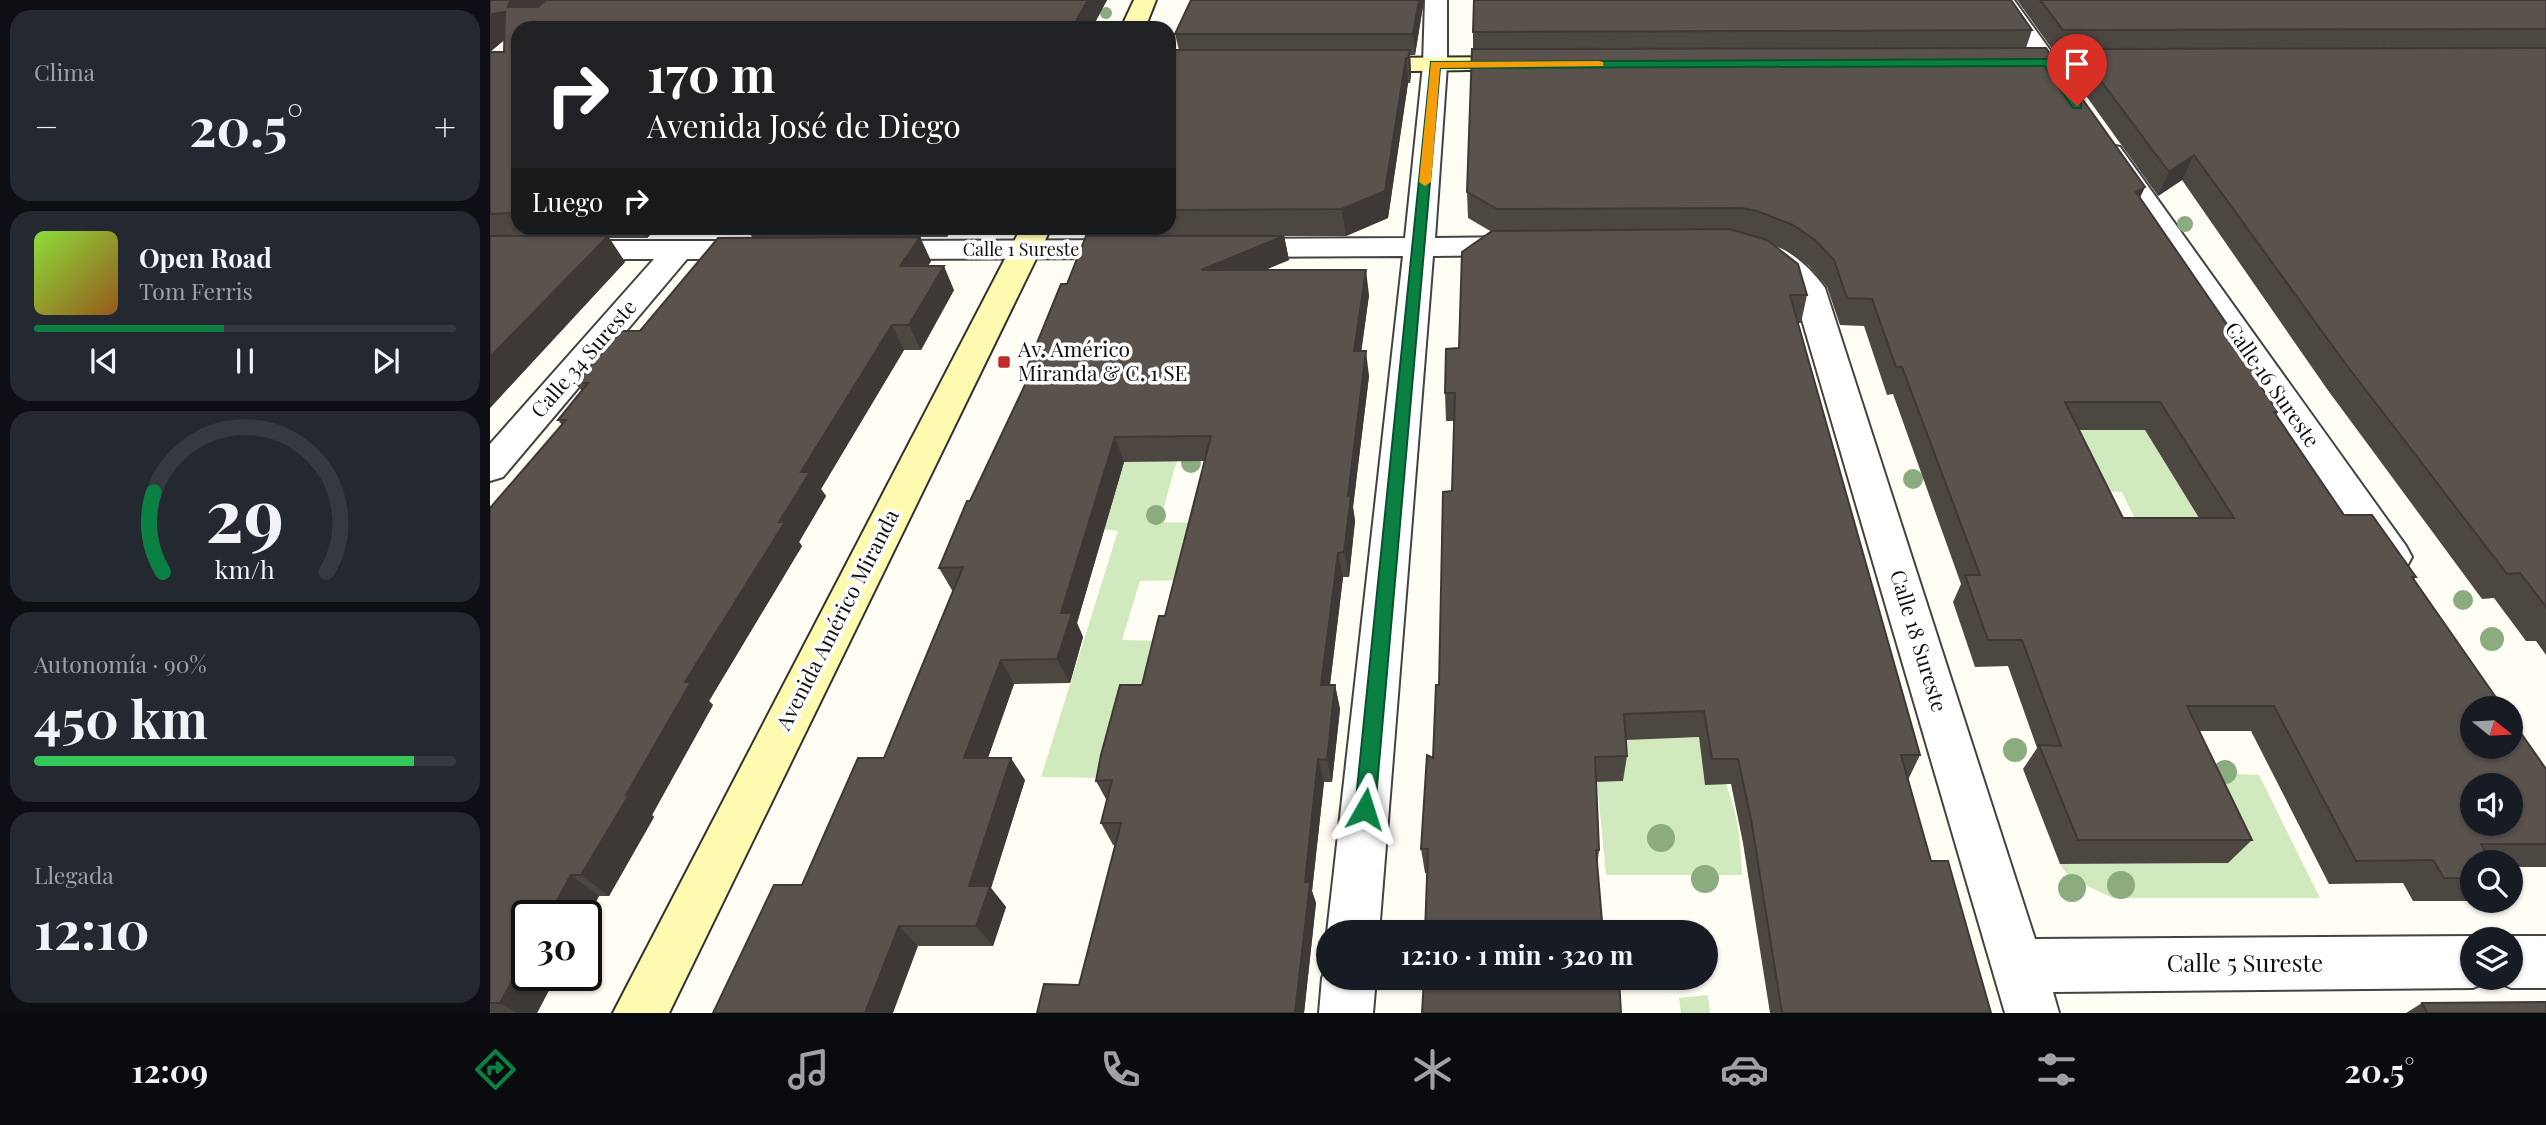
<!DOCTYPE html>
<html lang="es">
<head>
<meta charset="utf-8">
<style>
  :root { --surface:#171b24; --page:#242831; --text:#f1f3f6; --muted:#9ea1a6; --line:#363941; --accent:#0b8043 }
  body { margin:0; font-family:"Playfair Display",serif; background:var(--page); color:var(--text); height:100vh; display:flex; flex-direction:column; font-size:26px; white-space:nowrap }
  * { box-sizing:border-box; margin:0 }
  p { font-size:23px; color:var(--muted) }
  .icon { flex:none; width:38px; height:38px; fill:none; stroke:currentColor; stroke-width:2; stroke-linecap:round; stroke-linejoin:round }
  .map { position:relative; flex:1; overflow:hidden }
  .panel { display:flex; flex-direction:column; gap:10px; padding:10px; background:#0d0f14; width:490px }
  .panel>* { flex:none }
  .top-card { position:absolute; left:21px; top:21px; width:665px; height:214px; border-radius:21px; box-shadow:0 2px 5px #0004; background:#202124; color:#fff; overflow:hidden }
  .needle { width:46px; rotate:108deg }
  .fabs { position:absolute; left:1970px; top:696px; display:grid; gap:14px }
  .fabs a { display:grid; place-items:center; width:63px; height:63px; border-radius:50%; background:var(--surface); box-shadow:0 2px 5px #0004; font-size:35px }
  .speed { position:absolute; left:21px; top:900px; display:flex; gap:14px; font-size:35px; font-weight:700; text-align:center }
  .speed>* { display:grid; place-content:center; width:91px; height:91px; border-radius:50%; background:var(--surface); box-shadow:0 2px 5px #0004; line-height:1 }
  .speed .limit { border:4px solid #111; border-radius:10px; background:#fff; color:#111 }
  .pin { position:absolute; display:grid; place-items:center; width:60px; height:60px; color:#fff; margin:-72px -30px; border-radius:50% 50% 50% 0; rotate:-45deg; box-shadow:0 0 7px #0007 }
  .pin .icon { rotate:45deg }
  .me { position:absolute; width:77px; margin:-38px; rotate:6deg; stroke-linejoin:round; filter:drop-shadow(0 0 5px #0008) }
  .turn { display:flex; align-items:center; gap:24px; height:147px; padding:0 21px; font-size:32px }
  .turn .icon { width:91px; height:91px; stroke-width:2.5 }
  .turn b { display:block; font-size:49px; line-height:60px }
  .then { display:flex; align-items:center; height:66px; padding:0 21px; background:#0003; gap:14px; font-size:26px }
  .big { font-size:52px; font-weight:700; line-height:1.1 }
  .panel .tile { flex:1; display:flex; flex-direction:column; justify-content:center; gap:10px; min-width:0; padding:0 24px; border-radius:21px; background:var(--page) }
  .panel .dial { align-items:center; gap:0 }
  .dial svg { height:182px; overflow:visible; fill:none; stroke:var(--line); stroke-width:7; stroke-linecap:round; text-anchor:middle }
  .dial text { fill:var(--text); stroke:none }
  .song { display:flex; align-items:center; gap:21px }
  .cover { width:84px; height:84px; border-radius:10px; background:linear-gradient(135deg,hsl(90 70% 55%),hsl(30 70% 35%)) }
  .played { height:7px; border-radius:4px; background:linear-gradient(90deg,var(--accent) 45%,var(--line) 45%) }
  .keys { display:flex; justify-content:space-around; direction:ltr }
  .heat { display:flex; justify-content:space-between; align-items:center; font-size:38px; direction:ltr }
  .charge { height:10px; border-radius:5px; background:linear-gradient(90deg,#34c759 90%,var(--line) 0) }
  .trip { position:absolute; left:826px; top:920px; width:402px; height:70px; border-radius:35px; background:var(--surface); box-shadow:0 2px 5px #0004; font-weight:700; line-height:70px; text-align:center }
  .tab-bar { display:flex; height:112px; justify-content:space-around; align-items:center; background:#090b0e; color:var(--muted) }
  .tab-bar .icon { width:49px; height:49px }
  .tab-bar .active { color:var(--accent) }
  .tab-bar b { font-size:32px; color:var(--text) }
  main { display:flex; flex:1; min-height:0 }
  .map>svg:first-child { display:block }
  .green { fill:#d1eabd }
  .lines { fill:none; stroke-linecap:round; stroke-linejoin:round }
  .street-casing { stroke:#434343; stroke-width:4 }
  .secondary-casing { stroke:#323232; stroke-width:4 }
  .street { fill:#fff; fill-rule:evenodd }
  .secondary { fill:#fefbb0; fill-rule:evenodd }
  .tree { fill:#8aac7f }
  .wall { fill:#4d4742; fill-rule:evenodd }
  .shaded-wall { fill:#3e3936 }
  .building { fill:#59524d; stroke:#3e3936; stroke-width:2; fill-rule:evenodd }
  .route { fill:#0b8043; stroke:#07532c; stroke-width:2 }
  .slow { fill:#f59e0b }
  .poi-dot { fill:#c12b28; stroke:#fff; stroke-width:2.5 }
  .labels { text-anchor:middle; stroke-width:7; stroke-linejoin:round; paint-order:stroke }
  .far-street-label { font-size:18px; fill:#101010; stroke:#fff }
  .poi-label { font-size:21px; fill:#101010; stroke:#fff; text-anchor:start }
  .street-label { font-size:21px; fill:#101010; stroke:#fff }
  .near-street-label { font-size:24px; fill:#101010; stroke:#fff }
</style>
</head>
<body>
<main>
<section class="panel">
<div class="tile"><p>Clima</p>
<div class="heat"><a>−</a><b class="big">20.5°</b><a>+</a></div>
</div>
<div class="tile">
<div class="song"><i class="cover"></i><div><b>Open Road</b><p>Tom Ferris</p></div></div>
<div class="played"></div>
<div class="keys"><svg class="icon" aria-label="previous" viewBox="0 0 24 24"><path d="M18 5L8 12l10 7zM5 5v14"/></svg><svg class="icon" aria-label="pause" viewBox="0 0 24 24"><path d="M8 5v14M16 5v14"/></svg><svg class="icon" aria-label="next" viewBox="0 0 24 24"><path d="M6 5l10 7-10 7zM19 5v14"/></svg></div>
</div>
<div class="tile dial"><svg viewBox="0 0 100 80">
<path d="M14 69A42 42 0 1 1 86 69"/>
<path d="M14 69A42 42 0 0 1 10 34" stroke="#0b8043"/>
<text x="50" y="56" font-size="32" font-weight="700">29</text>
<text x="50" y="72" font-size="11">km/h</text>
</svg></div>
<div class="tile"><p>Autonomía · 90%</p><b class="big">450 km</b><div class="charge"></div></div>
<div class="tile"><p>Llegada</p><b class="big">12:10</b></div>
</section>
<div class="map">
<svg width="2056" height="1013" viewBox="0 0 2056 1013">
  <rect width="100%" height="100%" fill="#fffdf4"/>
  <path class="green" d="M 1501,426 L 1655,430 L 1724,543 L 1657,544 L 1632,492 L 1591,490 Z
    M 701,427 L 684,470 L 670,522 L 714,523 L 700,580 L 650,581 L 632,640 L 679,641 L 623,778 L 551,777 L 628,531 L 596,527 L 603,464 Z
    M 1132,463 L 1181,738 L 1209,737 L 1215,784 L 1236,784 C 1248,814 1251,843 1252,875 L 1116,875 L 1107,782 L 1133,781 Z
    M 1695,771 L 1769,775 L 1830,898 L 1623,898 L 1589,882 L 1576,873 L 1570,864 L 1737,863 Z
    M 1218,995 L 1220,1013 L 1191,1013 L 1189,998 Z"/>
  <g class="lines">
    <defs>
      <path id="street" d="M 935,0 L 957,0 L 957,65 L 945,238 L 1030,237 L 1041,240 L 1045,246 L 1041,252 L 1030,255 L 943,256 L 889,933 L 838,933 L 838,936 L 837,933 L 913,256 L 744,257 L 733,254 L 729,248 L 733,242 L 744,239 L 915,238 L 933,65 Z
        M 1502,0 L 1524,0 L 1590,92 L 1586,97 L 1577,100 L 1568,97 Z
        M 1620,145 L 1630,147 L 1916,546 L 1922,557 L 1916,568 L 1902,572 L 1888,568 L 1606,153 L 1610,147 Z
        M 642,240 L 653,243 L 657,249 L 653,255 L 642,258 L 384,259 L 373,256 L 369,250 L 373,244 L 384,241 Z
        M 0,241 L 271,241 L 282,244 L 286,250 L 282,256 L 271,259 L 197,259 L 13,477 L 0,481 L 0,444 L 164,259 L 0,259 Z
        M 1272,241 C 1299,248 1319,266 1335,288 L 1545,939 L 1983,936 L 1993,940 L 1983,940 L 1983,978 L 2021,978 L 2021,940 L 2011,940 L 2021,936 L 2056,936 L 2056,988 L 2021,988 L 2002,980 L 1983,988 L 1563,992 L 1569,1013 L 1515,1013 L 1303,289 C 1290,273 1266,264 1257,250 L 1261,244 Z
        M 838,964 L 838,978 L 886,978 L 883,1013 L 829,1013 L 832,978 Z"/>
      <path id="secondary" d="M 644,0 L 666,0 L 655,28 L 631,28 Z
        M 1634,55 L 1643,57 L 1646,62 L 1643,67 L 1516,70 L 1507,68 L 1504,63 L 1507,58 L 1516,56 Z
        M 1032,57 L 1041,59 L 1044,64 L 1041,69 L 868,72 L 859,70 L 856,65 L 859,60 L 868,58 Z
        M 531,228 L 561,228 L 179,1013 L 123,1013 Z"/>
    </defs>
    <use href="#street" class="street-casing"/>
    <use href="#secondary" class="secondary-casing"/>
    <use href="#street" class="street"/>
    <use href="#secondary" class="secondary"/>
  </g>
  <g class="tree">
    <circle cx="616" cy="13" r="6"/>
    <circle cx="1695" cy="224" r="8"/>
    <circle cx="701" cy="463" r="10"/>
    <circle cx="1423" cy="479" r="10"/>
    <circle cx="666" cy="515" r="10"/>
    <circle cx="1973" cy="600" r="10"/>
    <circle cx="2002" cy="639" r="12"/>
    <circle cx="1525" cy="750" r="12"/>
    <circle cx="1735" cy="772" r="12"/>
    <circle cx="1171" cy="838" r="14"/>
    <circle cx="1215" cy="879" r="14"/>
    <circle cx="1631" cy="885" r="14"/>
    <circle cx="1582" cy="888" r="14"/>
  </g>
  <path class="wall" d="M 0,0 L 617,0 L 602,28 L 28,28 L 28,228 L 167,228 L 157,238 L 119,238 L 135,262 L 0,408 L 0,52 L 14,52 L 14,40 L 0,52 Z
    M 934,0 L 925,55 L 920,55 L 921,74 L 920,83 L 918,83 L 898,218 L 856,236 L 794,236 L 799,260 L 774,270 L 879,295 L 871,351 L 879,376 L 863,507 L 865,521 L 859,577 L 853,577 L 840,685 L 845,685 L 850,709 L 842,782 L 834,782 L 822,891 L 826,903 L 814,1013 L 547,1013 L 589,985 L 625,845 L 623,845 L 611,823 L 617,801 L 606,781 L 652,685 L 675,616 L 715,461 L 634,462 L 587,623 L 593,637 L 580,683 L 524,684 L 498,758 L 535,780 L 501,888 L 516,907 L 503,946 L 428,946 L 312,885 L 394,758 L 463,592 L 449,568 L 539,376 L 536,370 L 577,284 L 613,236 L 610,228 L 679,228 L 679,50 L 689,50 L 685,34 Z
    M 1527,0 L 2056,0 L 2056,655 L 2046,641 L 2036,641 L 2004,598 L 1992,599 L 1837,389 L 1692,180 L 1668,196 L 1579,72 L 1586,53 L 1565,53 Z
    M 1542,30 L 1536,48 L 1650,197 L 1776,381 L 1772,388 L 1788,412 L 1786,415 L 1854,515 L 1926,577 L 1924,579 L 2056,769 L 2056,867 L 2021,867 L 2021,863 L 1983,863 L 1983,898 L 1978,901 L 1923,901 L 1913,883 L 1839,884 L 1761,731 L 1709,731 L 1762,840 L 1738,863 L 1570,864 L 1533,769 L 1547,748 L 1518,666 L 1485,667 L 1463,602 L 1471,584 L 1403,394 L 1397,395 L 1374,326 L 1350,325 L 1337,287 L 1319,266 L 1298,251 L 1285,246 L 1317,295 L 1311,323 L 1308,323 L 1430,755 L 1418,780 L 1441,861 L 1501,1013 L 1280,1013 L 1253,843 L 1241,784 L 1215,785 L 1209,737 L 1136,740 L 1137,756 L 1133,781 L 1106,782 L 1109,850 L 1107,868 L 935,873 L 931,849 L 943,758 L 949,685 L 962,491 L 964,421 L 956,421 L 955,393 L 969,348 L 1002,232 L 978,218 L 977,192 L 983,49 L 983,32 ZM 1589,430 L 1655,430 L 1709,518 L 1633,518 Z
    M 257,228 L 463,228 L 457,237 L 430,237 L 441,261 L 438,266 L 464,290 L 431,350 L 414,350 L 331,489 L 336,496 L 309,542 L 312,546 L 219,701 L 223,705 L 162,815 L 164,817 L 119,896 L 109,896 L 96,920 L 96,915 L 37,975 L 67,975 L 47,1013 L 0,1013 L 0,508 L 72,425 L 68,420 L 92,391 L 85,383 L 262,237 Z
    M 1932,1003 L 2056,1013 L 1916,1013 Z"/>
  <path class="shaded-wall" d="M 23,0 L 64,0 L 33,26 L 18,7 L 19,3 Z
    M 598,0 L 617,0 L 602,28 L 582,28 Z
    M 929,0 L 934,0 L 925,55 L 923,34 Z
    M 15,12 L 18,37 L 0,52 L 0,16 L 3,14 Z
    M 920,50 L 921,74 L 920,83 L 918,58 Z
    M 916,58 L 918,83 L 898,218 L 856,236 L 852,209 Z
    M 1704,155 L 1692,180 L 1668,196 L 1679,172 Z
    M 1655,187 L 1643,213 L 1646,192 Z
    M 150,228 L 167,228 L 157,238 Z
    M 453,228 L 463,228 L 457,237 Z
    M 118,236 L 135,262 L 0,408 L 0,357 Z
    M 794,236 L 799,260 L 717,295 L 711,270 Z
    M 430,237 L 441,261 L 422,290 L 410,266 Z
    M 454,266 L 464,290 L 431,350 L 419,325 Z
    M 876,270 L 879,295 L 868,376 L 864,351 Z
    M 402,325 L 414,350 L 331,489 L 336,496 L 309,542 L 312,546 L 219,701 L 223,705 L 162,815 L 164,817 L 119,896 L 91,875 L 136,795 L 195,682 L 289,522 L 311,472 Z
    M 876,351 L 879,376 L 863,507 L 865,521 L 859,577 L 854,552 L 858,496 Z
    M 625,437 L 634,462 L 587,623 L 593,637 L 580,683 L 567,659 L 571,613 Z
    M 848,553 L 853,577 L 837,709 L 831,685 Z
    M 511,660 L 524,684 L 490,780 L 474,758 Z
    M 845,685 L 850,709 L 842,782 L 837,760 Z
    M 521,758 L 535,780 L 501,888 L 516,907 L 503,946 L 486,926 L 479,886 Z
    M 828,759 L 834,782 L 822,891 L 826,903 L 814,1013 L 805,1013 L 815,882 Z
    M 81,875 L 109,896 L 96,920 L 96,915 L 59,915 Z
    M 409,926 L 428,946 L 403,1013 L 375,1013 Z
    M 37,954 L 37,975 L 67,975 L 47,1013 L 28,1013 L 10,1003 Z"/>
  <path class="building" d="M 0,0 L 23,0 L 19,3 L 18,7 L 48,7 L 56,0 L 598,0 L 582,28 L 28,28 L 28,213 L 0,214 L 0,52 L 14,52 L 15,12 L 3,14 L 0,16 Z
    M 701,0 L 929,0 L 923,34 L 685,34 Z
    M 984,0 L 1521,0 L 1542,30 L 983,32 Z
    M 1550,0 L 2056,0 L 2056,29 L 1573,30 Z
    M 1556,48 L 1655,187 L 1646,192 L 1776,381 L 1767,381 L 1788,412 L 1784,412 L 1854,515 L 1882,515 L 1926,577 L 1922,577 L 2014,709 L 1983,709 L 1983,747 L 2021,747 L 2021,719 L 2056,769 L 2056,844 L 1991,844 L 2002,863 L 1983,863 L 1983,878 L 1954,878 L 1943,860 L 1866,861 L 1784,706 L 1697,706 L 1762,840 L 1588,840 L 1549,745 L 1571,746 L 1532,640 L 1498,640 L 1475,575 L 1490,575 L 1412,367 L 1406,367 L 1382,299 L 1357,298 L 1344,260 L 1325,240 L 1303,225 L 1267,211 L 1252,208 L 1007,209 L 977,192 L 982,49 ZM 1575,402 L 1670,402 L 1744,518 L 1633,518 ZM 1983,786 L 2021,786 L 2021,824 L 1983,824 Z
    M 2056,48 L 2056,607 L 2030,573 L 2017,574 L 1855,363 L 1704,155 L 1679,172 L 1587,49 Z
    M 679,50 L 920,50 L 918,58 L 916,58 L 895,191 L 852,209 L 679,210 Z
    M 1239,229 L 1277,240 L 1308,264 L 1317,295 L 1300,295 L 1430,755 L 1411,755 L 1441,861 L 1458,861 L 1501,1013 L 1292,1013 L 1261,819 L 1248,759 L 1222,759 L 1214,711 L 1134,714 L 1137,756 L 1105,757 L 1109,850 L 1106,850 L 1113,933 L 935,933 L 938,849 L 931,849 L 937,755 L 943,758 L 946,685 L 949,685 L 953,492 L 962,491 L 965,393 L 955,393 L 956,349 L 969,348 L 972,252 L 1002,231 Z
    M 0,236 L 118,236 L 0,357 Z
    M 596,236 L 794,236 L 711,270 L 876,270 L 864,351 L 876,351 L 858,496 L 861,496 L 854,552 L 848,553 L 831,685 L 845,685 L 837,760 L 828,759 L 815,882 L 820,882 L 805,1013 L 547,1013 L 554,984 L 589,985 L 631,823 L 611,823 L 622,780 L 606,781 L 611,755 L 630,685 L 652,685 L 669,616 L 675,616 L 721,436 L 625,437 L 571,613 L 582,613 L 567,659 L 511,660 L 474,758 L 521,758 L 479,886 L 500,886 L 486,926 L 409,926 L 375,1013 L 223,1013 L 284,885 L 312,885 L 368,758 L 394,758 L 473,567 L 449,568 L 477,501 L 480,501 L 542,370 L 536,370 L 571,284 L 577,284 Z
    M 430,237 L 410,266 L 454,266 L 419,325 L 402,325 L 311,472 L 320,472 L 289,522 L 295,522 L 195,682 L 201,682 L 136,795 L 139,795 L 91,875 L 81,875 L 59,915 L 37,915 L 37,954 L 10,1003 L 0,1003 L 0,508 L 76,420 L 68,420 L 98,383 L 85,383 L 131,331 L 150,331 L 228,238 Z
    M 934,978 L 1129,978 L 1131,1013 L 932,1013 Z
    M 2056,1002 L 2056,1013 L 1937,1013 L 1932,1003 Z"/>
  <path class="route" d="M 1557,59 L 1561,60 L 1591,103 L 1591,108 L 1583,108 L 1554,66 L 950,68 L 885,809 L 882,815 L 875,818 L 868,815 L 865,809 L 941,62 Z"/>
  <path class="slow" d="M 1109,61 L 1113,62 L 1113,66 L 950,68 L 941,182 L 935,186 L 929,182 L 941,62 Z"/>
  <rect class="poi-dot" x="507" y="355" width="14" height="14" rx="3.5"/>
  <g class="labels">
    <g class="far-street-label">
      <text x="531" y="256">Calle 1 Sureste</text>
    </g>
    <g class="poi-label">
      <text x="528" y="357">Av. Américo<tspan x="528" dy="24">Miranda &amp; C. 1 SE</tspan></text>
    </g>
    <g class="street-label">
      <text transform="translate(94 359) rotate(-49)" y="7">Calle 34 Sureste</text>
      <text transform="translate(1782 385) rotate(55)" y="7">Calle 16 Sureste</text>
      <text transform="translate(348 620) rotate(-63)" y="7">Avenida Américo Miranda</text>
      <text transform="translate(1428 641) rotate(73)" y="7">Calle 18 Sureste</text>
    </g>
    <g class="near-street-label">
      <text x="1755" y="972">Calle 5 Sureste</text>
    </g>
  </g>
</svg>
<div class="fabs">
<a><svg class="needle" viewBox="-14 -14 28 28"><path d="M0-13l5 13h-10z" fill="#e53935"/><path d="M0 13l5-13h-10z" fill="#9ea1a6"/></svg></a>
<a><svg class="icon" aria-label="sound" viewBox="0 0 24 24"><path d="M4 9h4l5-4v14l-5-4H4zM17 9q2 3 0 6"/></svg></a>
<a><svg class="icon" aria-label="search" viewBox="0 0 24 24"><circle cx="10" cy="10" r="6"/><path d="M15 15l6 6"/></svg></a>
<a><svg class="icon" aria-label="layers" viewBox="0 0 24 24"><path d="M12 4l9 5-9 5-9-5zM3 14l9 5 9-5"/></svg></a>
</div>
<div class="speed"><div class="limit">30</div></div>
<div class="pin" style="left:1587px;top:106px;background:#d93025"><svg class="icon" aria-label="arrive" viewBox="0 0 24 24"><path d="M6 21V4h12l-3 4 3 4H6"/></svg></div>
<svg class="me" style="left:875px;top:809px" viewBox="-20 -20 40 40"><path d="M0-17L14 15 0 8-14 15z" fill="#0b8043" stroke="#fff" stroke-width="4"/></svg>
<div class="trip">12:10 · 1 min · 320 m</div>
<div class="top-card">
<div class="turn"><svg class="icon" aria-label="right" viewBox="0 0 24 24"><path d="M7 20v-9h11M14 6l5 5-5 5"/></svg><div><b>170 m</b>Avenida José de Diego</div></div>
<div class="then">Luego<svg class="icon" aria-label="right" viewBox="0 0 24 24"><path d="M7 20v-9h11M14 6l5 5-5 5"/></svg></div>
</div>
</div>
</main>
<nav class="tab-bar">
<b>12:09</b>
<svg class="icon active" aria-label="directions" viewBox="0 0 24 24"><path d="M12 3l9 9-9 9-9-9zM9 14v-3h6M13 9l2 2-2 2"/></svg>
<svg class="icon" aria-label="music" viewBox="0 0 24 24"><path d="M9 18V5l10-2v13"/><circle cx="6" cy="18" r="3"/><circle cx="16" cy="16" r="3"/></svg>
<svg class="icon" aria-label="phone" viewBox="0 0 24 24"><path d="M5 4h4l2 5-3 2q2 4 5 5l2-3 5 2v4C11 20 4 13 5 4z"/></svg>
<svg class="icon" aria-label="climate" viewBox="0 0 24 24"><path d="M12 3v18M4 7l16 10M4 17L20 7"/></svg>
<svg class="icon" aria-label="car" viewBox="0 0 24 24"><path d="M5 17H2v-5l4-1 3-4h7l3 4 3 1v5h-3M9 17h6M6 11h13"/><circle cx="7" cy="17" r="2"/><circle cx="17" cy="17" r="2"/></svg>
<svg class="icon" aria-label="filters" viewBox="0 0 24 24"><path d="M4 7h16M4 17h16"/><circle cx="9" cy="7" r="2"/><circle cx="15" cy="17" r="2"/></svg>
<b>20.5°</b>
</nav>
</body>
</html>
